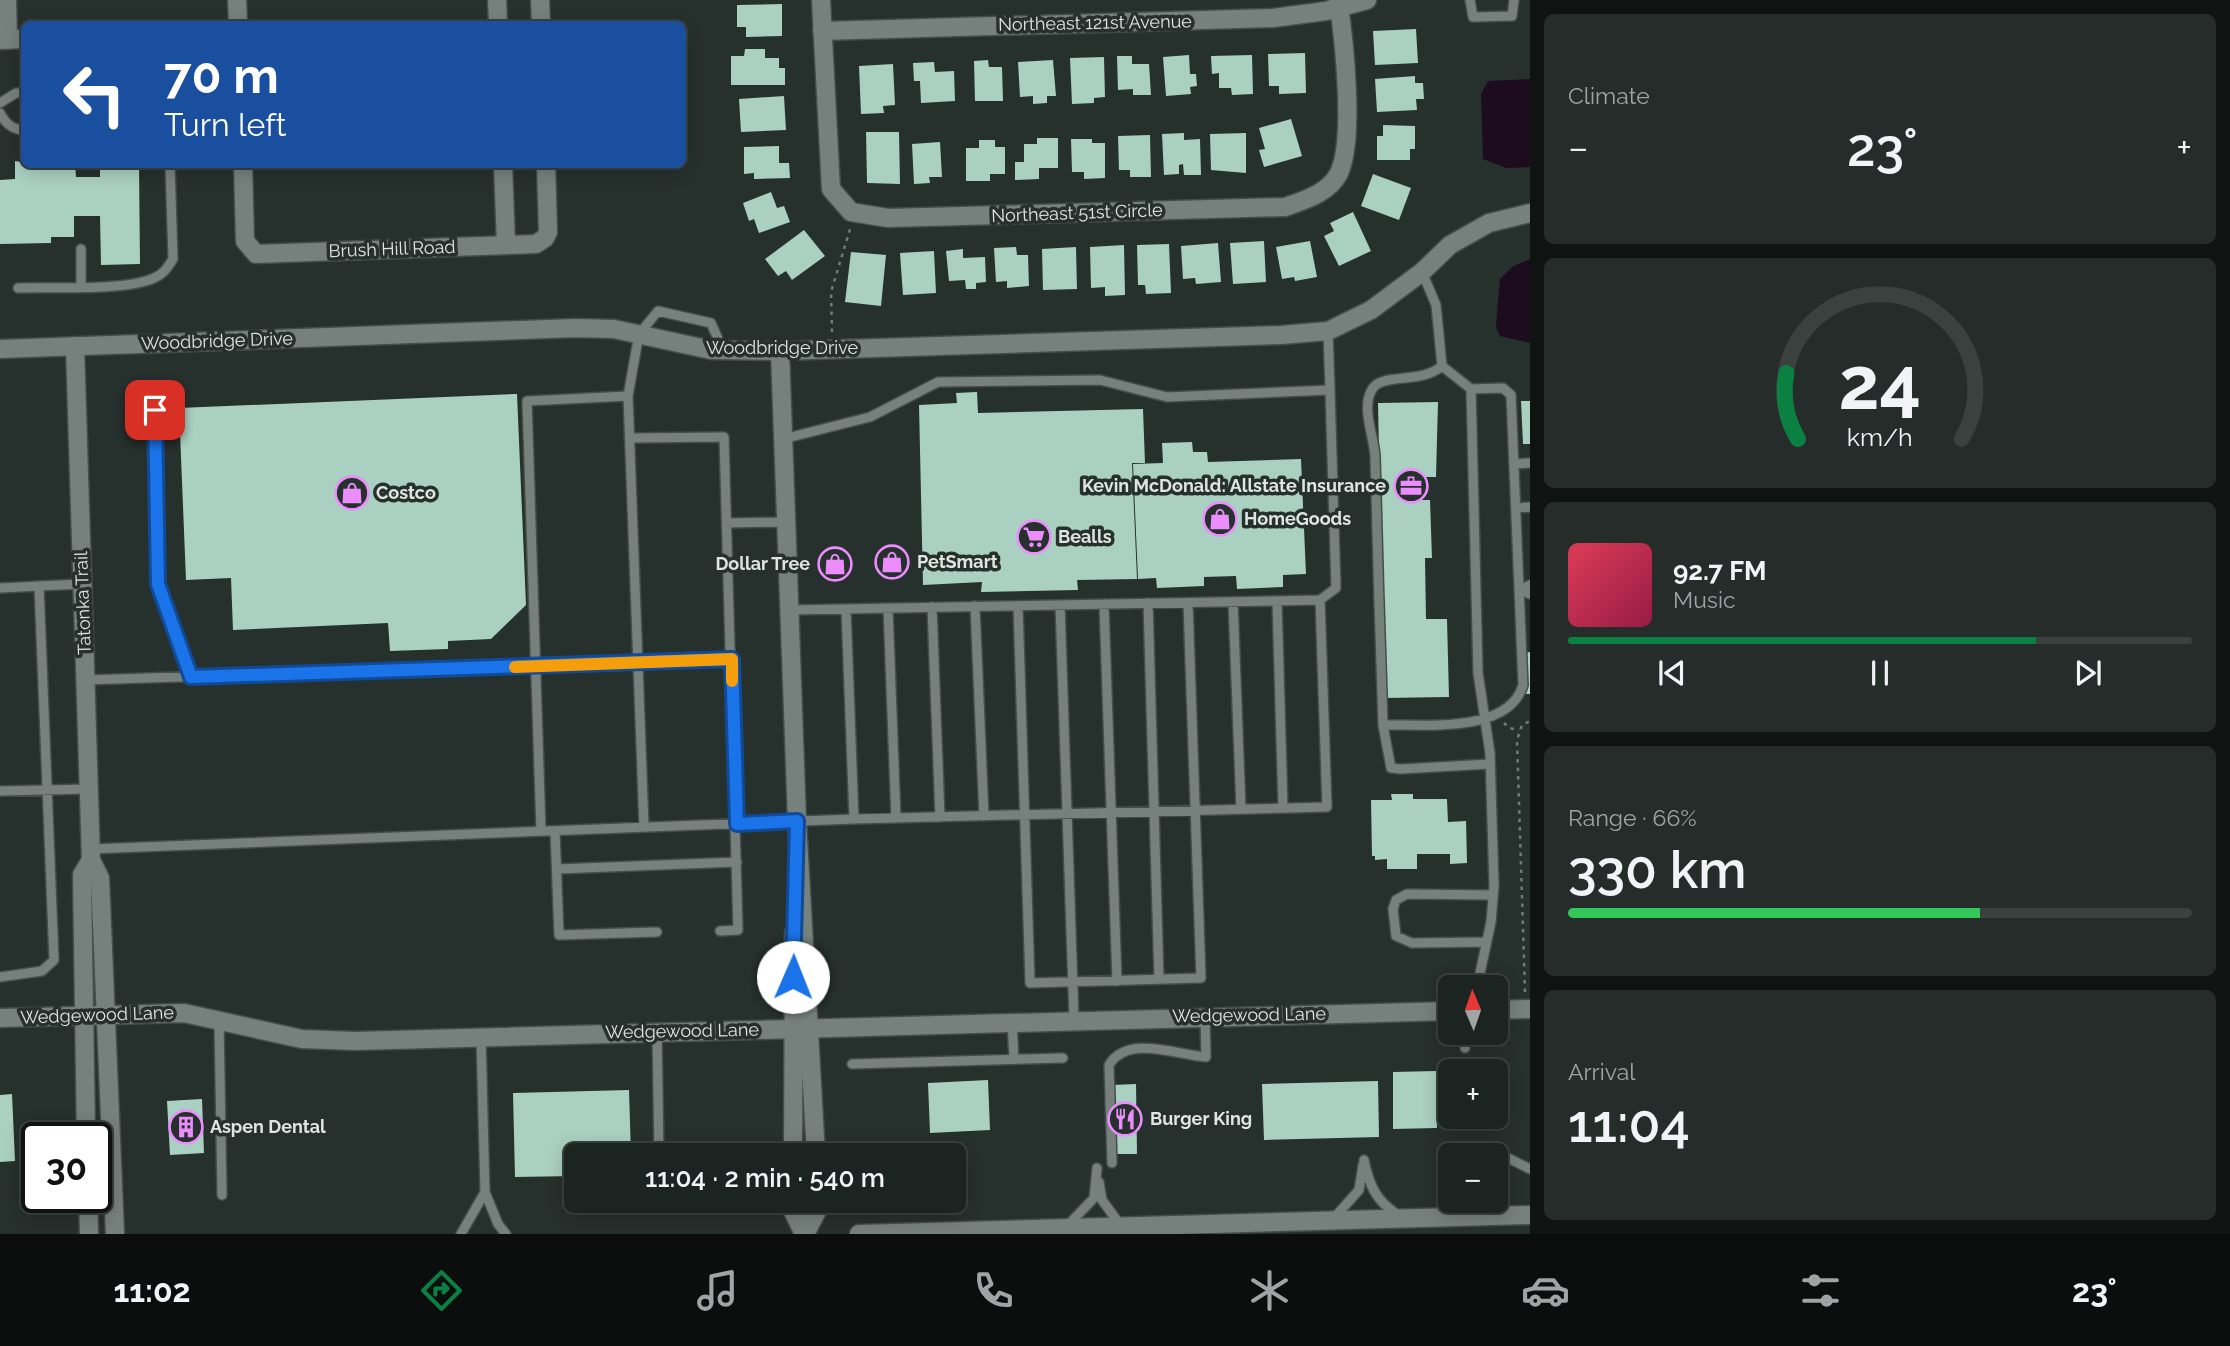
<!DOCTYPE html>
<html lang="en">
<head>
<meta charset="utf-8">
<style>
  :root { --surface:#1c2421; --page:#252c2a; --text:#f1f3f6; --muted:#a0a4a5; --line:#3a413f; --accent:#0b8043 }
  body { margin:0; font-family:Raleway,sans-serif; background:var(--page); color:var(--text); height:100vh; display:flex; flex-direction:column; font-size:26px; white-space:nowrap }
  * { box-sizing:border-box; margin:0 }
  p { font-size:23px; color:var(--muted) }
  .icon { flex:none; width:38px; height:38px; fill:none; stroke:currentColor; stroke-width:2; stroke-linecap:round; stroke-linejoin:round }
  .map { position:relative; flex:1; overflow:hidden }
  .side { display:flex; flex-direction:column; gap:14px; padding:14px; background:#0f1412; width:700px }
  .side>* { flex:none }
  .hud { position:absolute; left:21px; top:21px; width:665px; height:147px; border-radius:10px; box-shadow:0 4px 18px #0003,0 0 0 2px var(--line); background:#1a4fa0; color:#fff; overflow:hidden }
  .needle { width:46px; rotate:358deg }
  .controls { position:absolute; left:1438px; top:975px; display:grid; gap:14px }
  .controls a { display:grid; place-items:center; width:70px; height:70px; border-radius:10px; background:var(--surface); box-shadow:0 4px 18px #0003,0 0 0 2px var(--line); font-size:35px }
  .speed { position:absolute; left:21px; top:1122px; display:flex; gap:14px; font-size:35px; font-weight:700; text-align:center }
  .speed>* { display:grid; place-content:center; width:91px; height:91px; border-radius:50%; background:var(--surface); box-shadow:0 4px 18px #0003,0 0 0 2px var(--line); line-height:1 }
  .speed .limit { border:4px solid #111; border-radius:10px; background:#fff; color:#111 }
  .pin { position:absolute; display:grid; place-items:center; width:60px; height:60px; color:#fff; margin:-30px; border-radius:14px; box-shadow:0 4px 10px #0006 }
  .me { position:absolute; width:77px; margin:-38px; rotate:1deg; stroke-linejoin:round; filter:drop-shadow(0 0 5px #0008) }
  .turn { display:flex; align-items:center; gap:24px; height:147px; padding:0 28px; font-size:32px }
  .turn .icon { width:91px; height:91px; stroke-width:2.5 }
  .turn b { display:block; font-size:49px; line-height:60px }
  .big { font-size:52px; font-weight:600; line-height:1.1 }
  .side .tile { flex:1; display:flex; flex-direction:column; justify-content:center; gap:10px; min-width:0; padding:0 24px; border-radius:10px; background:var(--page) }
  .side .dial { align-items:center; gap:0 }
  .dial svg { height:182px; overflow:visible; fill:none; stroke:var(--line); stroke-width:7; stroke-linecap:round; text-anchor:middle }
  .dial text { fill:var(--text); stroke:none }
  .song { display:flex; align-items:center; gap:21px }
  .cover { width:84px; height:84px; border-radius:10px; background:linear-gradient(135deg,hsl(350 70% 55%),hsl(340 70% 35%)) }
  .played { height:7px; border-radius:4px; background:linear-gradient(90deg,var(--accent) 75%,var(--line) 75%) }
  .keys { display:flex; justify-content:space-around; direction:ltr }
  .heat { display:flex; justify-content:space-between; align-items:center; font-size:38px; direction:ltr }
  .charge { height:10px; border-radius:5px; background:linear-gradient(90deg,#34c759 66%,var(--line) 0) }
  .trip { position:absolute; left:564px; top:1143px; width:402px; height:70px; border-radius:10px; background:var(--surface); box-shadow:0 4px 18px #0003,0 0 0 2px var(--line); font-weight:600; line-height:70px; text-align:center }
  .menu { display:flex; height:112px; justify-content:space-around; align-items:center; background:#0b0e0d; color:var(--muted) }
  .menu .icon { width:49px; height:49px }
  .menu .current { color:var(--accent) }
  .menu b { font-size:32px; color:var(--text) }
  main { display:flex; flex:1; min-height:0 }
  .map>svg:first-child { display:block }
  .water { fill:#1c0c1e }
  .building { fill:#aad0c2 }
  .lines { fill:none; stroke-linecap:round; stroke-linejoin:round }
  .lane-casing { stroke:#444d4a; stroke-width:12 }
  .street-casing { stroke:#444d4a; stroke-width:21 }
  .secondary-casing { stroke:#444d4a; stroke-width:21 }
  .path { stroke:#737b77; stroke-width:2.5; stroke-dasharray:3.5 5; stroke-linecap:butt }
  .lane { stroke:#76817d; stroke-width:9 }
  .street { stroke:#76817d; stroke-width:18 }
  .secondary { stroke:#76817d; stroke-width:18 }
  .route-casing { stroke:#114b97; stroke-width:18 }
  .route { stroke:#1a73e8; stroke-width:12 }
  .slow { stroke:#f59e0b; stroke-width:12 }
  .labels { text-anchor:middle; stroke-width:7; stroke-linejoin:round; paint-order:stroke }
  .street-label { font-size:18px; fill:#dfe5e2; stroke:#26302c }
  .poi-label { font-size:18px; font-weight:bold; fill:#dfe5e2; stroke:#26302c; text-anchor:start }
</style>
</head>
<body>
<main>
<div class="map">
<svg width="1530" height="1234" viewBox="0 0 1530 1234">
  <rect width="100%" height="100%" fill="#26302c"/>
  <path class="water" d="M 1530,79 L 1530,167 L 1506,168 L 1483,159 L 1481,94 L 1488,81 Z
    M 1530,259 L 1530,343 L 1500,336 L 1496,327 L 1500,279 L 1512,267 Z"/>
  <path class="building" d="M 782,4 L 782,36 L 746,37 L 746,27 L 737,27 L 737,5 Z
    M 1416,29 L 1418,63 L 1375,65 L 1373,31 Z
    M 745,49 L 765,49 L 765,58 L 779,58 L 779,68 L 785,68 L 785,85 L 731,85 L 731,56 L 744,56 Z
    M 1305,53 L 1306,93 L 1279,94 L 1279,86 L 1269,86 L 1268,54 Z
    M 1189,55 L 1190,74 L 1196,74 L 1197,86 L 1190,87 L 1191,94 L 1166,96 L 1163,57 Z
    M 1252,55 L 1253,94 L 1232,95 L 1231,88 L 1219,88 L 1219,73 L 1212,74 L 1211,56 Z
    M 1117,56 L 1132,56 L 1132,64 L 1149,64 L 1151,95 L 1133,95 L 1133,89 L 1118,90 Z
    M 1104,57 L 1105,97 L 1094,98 L 1094,103 L 1072,104 L 1070,58 Z
    M 988,60 L 989,67 L 1002,67 L 1003,101 L 975,101 L 974,61 Z
    M 1053,60 L 1056,96 L 1047,96 L 1047,103 L 1033,104 L 1033,96 L 1020,97 L 1018,62 Z
    M 934,62 L 935,72 L 954,71 L 955,101 L 921,103 L 920,81 L 914,81 L 913,63 Z
    M 893,64 L 895,105 L 883,106 L 884,113 L 861,114 L 859,66 Z
    M 1415,76 L 1415,83 L 1423,83 L 1424,99 L 1416,99 L 1417,110 L 1377,112 L 1375,79 Z
    M 784,96 L 786,130 L 741,132 L 739,99 Z
    M 1291,119 L 1302,156 L 1264,167 L 1259,150 L 1265,149 L 1259,128 Z
    M 1383,125 L 1415,126 L 1415,149 L 1410,149 L 1410,160 L 1377,160 L 1377,136 L 1383,136 Z
    M 866,132 L 899,132 L 900,184 L 867,183 Z
    M 1184,133 L 1184,140 L 1200,139 L 1201,175 L 1184,175 L 1183,164 L 1179,165 L 1179,174 L 1164,175 L 1162,134 Z
    M 1246,133 L 1246,173 L 1211,170 L 1210,134 Z
    M 1150,135 L 1151,177 L 1130,177 L 1130,170 L 1119,170 L 1118,136 Z
    M 1037,138 L 1058,138 L 1058,168 L 1039,168 L 1039,179 L 1015,180 L 1015,162 L 1024,162 L 1024,144 L 1037,144 Z
    M 1071,139 L 1092,139 L 1092,143 L 1105,143 L 1105,178 L 1084,179 L 1084,172 L 1072,172 Z
    M 979,140 L 995,140 L 995,147 L 1005,147 L 1005,174 L 990,174 L 990,181 L 966,181 L 966,148 L 979,148 Z
    M 940,142 L 942,177 L 929,177 L 930,183 L 914,184 L 912,144 Z
    M 779,146 L 779,163 L 789,163 L 790,178 L 754,179 L 754,173 L 744,174 L 744,147 Z
    M 15,161 L 46,166 L 75,164 L 76,177 L 100,177 L 100,164 L 139,164 L 140,264 L 101,265 L 100,216 L 74,216 L 74,237 L 51,237 L 51,243 L 0,244 L 0,180 L 15,179 Z
    M 1373,174 L 1411,188 L 1399,220 L 1361,206 Z
    M 771,192 L 777,208 L 784,206 L 790,222 L 759,233 L 754,219 L 749,221 L 743,203 Z
    M 1353,212 L 1371,251 L 1339,266 L 1324,236 L 1334,231 L 1330,223 Z
    M 804,230 L 825,256 L 792,280 L 786,271 L 778,276 L 765,259 Z
    M 1264,241 L 1266,282 L 1233,284 L 1230,243 Z
    M 1310,241 L 1317,277 L 1295,281 L 1294,277 L 1282,279 L 1276,247 Z
    M 1218,243 L 1221,282 L 1196,284 L 1195,278 L 1183,279 L 1181,246 Z
    M 1169,244 L 1171,293 L 1146,294 L 1145,285 L 1138,285 L 1137,245 Z
    M 1124,245 L 1125,295 L 1105,296 L 1105,287 L 1091,288 L 1090,247 Z
    M 1016,247 L 1017,255 L 1028,255 L 1029,286 L 1007,288 L 1007,281 L 996,282 L 994,248 Z
    M 1076,247 L 1077,289 L 1043,290 L 1042,249 Z
    M 963,249 L 963,258 L 985,257 L 986,282 L 976,283 L 976,289 L 966,289 L 965,280 L 949,281 L 946,251 Z
    M 934,251 L 936,293 L 903,295 L 900,253 Z
    M 851,252 L 886,255 L 881,306 L 845,302 Z
    M 977,392 L 978,413 L 1143,409 L 1145,463 L 1132,463 L 1137,579 L 1077,580 L 1078,590 L 981,592 L 982,582 L 923,585 L 919,405 L 957,403 L 956,393 Z
    M 517,394 L 526,605 L 491,639 L 448,641 L 448,649 L 390,651 L 388,623 L 233,630 L 231,578 L 186,580 L 179,408 Z
    M 1521,401 L 1530,401 L 1530,444 L 1523,444 Z
    M 1438,402 L 1436,477 L 1417,477 L 1417,500 L 1430,500 L 1432,558 L 1425,558 L 1426,619 L 1447,619 L 1449,697 L 1384,698 L 1378,403 Z
    M 1192,442 L 1193,452 L 1207,452 L 1208,462 L 1301,459 L 1306,574 L 1283,575 L 1283,587 L 1237,589 L 1236,576 L 1204,577 L 1204,586 L 1157,588 L 1156,578 L 1138,579 L 1133,464 L 1163,463 L 1162,443 Z
    M 1530,652 L 1530,694 L 1526,694 L 1525,653 Z
    M 1391,794 L 1413,794 L 1413,799 L 1447,799 L 1448,822 L 1466,821 L 1467,863 L 1450,864 L 1450,854 L 1417,854 L 1417,869 L 1387,869 L 1387,859 L 1375,860 L 1375,856 L 1372,856 L 1371,800 L 1392,800 Z
    M 1436,1071 L 1437,1128 L 1393,1129 L 1393,1072 Z
    M 988,1080 L 990,1130 L 930,1133 L 928,1083 Z
    M 1378,1081 L 1379,1137 L 1264,1140 L 1262,1084 Z
    M 1136,1084 L 1137,1154 L 1113,1154 L 1112,1085 Z
    M 629,1090 L 631,1155 L 576,1155 L 576,1176 L 515,1177 L 513,1093 Z
    M 12,1094 L 15,1161 L 0,1162 L 0,1095 Z
    M 202,1099 L 204,1153 L 170,1155 L 167,1101 Z"/>
  <g class="lines">
    <defs>
      <path id="lane" d="M 1470,0 L 1473,17 L 1512,16 L 1514,0
        M 0,103 L 16,93 L 24,93
        M 0,113 C 5,123 13,130 24,130
        M 81,249 L 81,286
        M 1422,272 L 1436,305 L 1442,366 L 1471,389 L 1478,673 L 1490,753 L 1494,886 L 1491,922 L 1477,987
        M 18,288 C 51,287 127,291 154,278 C 164,274 167,268 173,259 L 170,164
        M 1442,366 C 1421,384 1384,373 1373,388 C 1360,406 1374,436 1375,456 C 1377,546 1380,635 1383,725 L 1391,768 L 1401,769 L 1490,764
        M 155,410 L 157,584 L 191,677
        M 632,438 L 724,437 L 738,930 L 720,931
        M 783,439 L 870,417 L 938,382 L 1100,380 L 1167,397 L 1330,390 L 1328,331
        M 1514,464 L 1530,463
        M 1516,508 L 1530,507
        M 727,523 L 785,522
        M 1530,585 L 1520,590 L 1530,594
        M 0,588 L 39,586
        M 1277,601 L 1283,808
        M 1233,602 L 1241,809
        M 1148,603 L 1159,979
        M 1104,604 L 1117,981
        M 1060,605 L 1074,1019
        M 975,606 L 984,816
        M 1018,606 L 1030,983 L 1201,978 L 1188,603
        M 932,607 L 940,817
        M 888,608 L 896,818
        M 846,609 L 854,819
        M 788,610 L 1320,600 L 1336,588 L 1330,390
        M 85,680 L 731,659
        M 1383,725 C 1424,724 1509,734 1523,685 L 1511,395 L 1503,388 L 1471,389
        M 0,791 L 89,789
        M 644,827 L 628,396 L 639,334 L 658,311 L 711,323 L 723,350
        M 541,831 L 527,401 L 628,396
        M 555,831 L 559,935 L 657,932
        M 91,849 L 854,819 L 1327,807 L 1320,600
        M 557,869 L 737,862
        M 1486,942 L 1412,943 L 1396,936 L 1393,909 L 1396,900 L 1407,894 L 1493,895
        M 0,977 L 42,971 L 54,960 L 39,586 L 82,584
        M 219,1021 L 222,1195
        M 1012,1022 L 1014,1059
        M 657,1031 L 659,1155
        M 1464,1032 L 1465,1048
        M 481,1037 L 485,1192 L 498,1224 L 506,1234
        M 852,1064 L 1063,1058
        M 1508,1158 L 1530,1169
        M 1364,1160 C 1369,1185 1376,1201 1398,1215
        M 1112,1163 L 1109,1065 C 1128,1034 1177,1055 1206,1057 L 1205,1017
        M 1099,1182 L 1102,1200 L 1121,1226
        M 1334,1218 L 1359,1190 L 1363,1165
        M 1068,1225 L 1094,1198 L 1097,1168
        M 461,1234 L 485,1192"/>
      <path id="street" d="M 7,0 L 8,40
        M 237,0 L 238,24
        M 497,0 L 498,24
        M 540,0 L 541,24
        M 821,0 L 831,189 L 851,212 L 888,218 L 1285,207 C 1305,200 1329,193 1339,173 C 1355,139 1344,38 1338,0
        M 822,31 L 1273,18 L 1326,11 L 1367,0
        M 0,40 L 24,39
        M 243,164 L 245,241 L 256,254 L 536,244 L 545,238 L 548,232 L 546,164
        M 503,164 L 506,245
        M 75,346 L 91,860 L 100,878 L 115,1234
        M 780,351 L 797,821 L 816,1155
        M 86,1138 L 82,875 L 91,860
        M 793,1155 L 794,933
        M 88,1197 L 89,1234
        M 793,1200 L 793,1211 L 804,1234
        M 805,1234 L 818,1209 L 818,1200"/>
      <path id="secondary" d="M 0,349 L 575,328 L 614,329 L 711,350 L 780,351 L 1281,335 L 1328,331 L 1371,310 L 1422,272 L 1450,245 L 1489,223 L 1530,213
        M 1496,1010 L 1530,1009
        M 0,1018 L 184,1013 L 302,1039 L 356,1041 L 1451,1011
        M 859,1234 L 1530,1215"/>
    </defs>
    <use href="#lane" class="lane-casing"/>
    <use href="#street" class="street-casing"/>
    <use href="#secondary" class="secondary-casing"/>
    <path class="path" d="M 832,332 L 831,292 L 851,226
      M 1504,723 L 1509,728 L 1519,730
      M 1525,992 L 1517,740 L 1522,725 L 1530,721"/>
    <use href="#lane" class="lane"/>
    <use href="#street" class="street"/>
    <use href="#secondary" class="secondary"/>
  </g>
  <g class="lines">
    <defs>
      <path id="route" d="M 155,410 L 158,584 L 191,677 L 732,659 L 737,824 L 797,821 L 793,977"/>
    </defs>
    <use href="#route" class="route-casing"/>
    <use href="#route" class="route"/>
    <path class="slow" d="M 515,667 L 732,659 L 732,681"/>
  </g>
  <defs>
    <symbol id="office-ring" viewBox="-11 -11 22 22"><circle r="9.5" fill="#26302c" stroke="#eb8dfc" stroke-width="1.5"/><path d="M-6-3h4V-5.5h4V-3h4V5H-6ZM-1-4.5V-3h2v-1.5ZM-6 0V1H6V0Z" fill="#eb8dfc"/></symbol>
    <symbol id="shop-ring" viewBox="-11 -11 22 22"><circle r="9.5" fill="#26302c" stroke="#eb8dfc" stroke-width="1.5"/><path d="M-5-2.5h2.3a2.7 3.5 0 0 1 5.4 0H5L5.5 6h-11ZM-1.5-2.5h3a1.5 2.3 0 0 0-3 0Z" fill="#eb8dfc"/></symbol>
    <symbol id="supermarket-ring" viewBox="-11 -11 22 22"><circle r="9.5" fill="#26302c" stroke="#eb8dfc" stroke-width="1.5"/><path d="M-6-5.5h2.5l.6 2H6L4.5 2H-2.5L-4.4-4H-6ZM-1.5 3.2a1.3 1.3 0 1 0 .1 0ZM3 3.2a1.3 1.3 0 1 0 .1 0Z" fill="#eb8dfc"/></symbol>
    <symbol id="restaurant-ring" viewBox="-11 -11 22 22"><circle r="9.5" fill="#26302c" stroke="#eb8dfc" stroke-width="1.5"/><path d="M-5-6h1v4h1v-4h1v4h1v-4h1v5L-1.5 .5V6h-2V.5L-5-1ZM5-6V6H3V1.5H1.5Q1.5-4 5-6Z" fill="#eb8dfc"/></symbol>
    <symbol id="building-ring" viewBox="-11 -11 22 22"><circle r="9.5" fill="#26302c" stroke="#eb8dfc" stroke-width="1.5"/><path d="M-4-6H4V6H1V3H-1V6H-4ZM-2.5-4.3h1.7v1.8h-1.7ZM.8-4.3h1.7v1.8H.8ZM-2.5-1h1.7V.8h-1.7ZM.8-1h1.7V.8H.8Z" fill="#eb8dfc"/></symbol>
  </defs>
  <g fill-rule="evenodd">
    <use href="#office-ring" x="1392" y="467" width="38" height="38"/>
    <use href="#shop-ring" x="333" y="474" width="38" height="38"/>
    <use href="#shop-ring" x="1201" y="500" width="38" height="38"/>
    <use href="#supermarket-ring" x="1015" y="518" width="38" height="38"/>
    <use href="#shop-ring" x="873" y="543" width="38" height="38"/>
    <use href="#shop-ring" x="816" y="545" width="38" height="38"/>
    <use href="#restaurant-ring" x="1106" y="1100" width="38" height="38"/>
    <use href="#building-ring" x="167" y="1108" width="38" height="38"/>
  </g>
  <g class="labels">
    <g class="street-label">
      <text transform="translate(1095 23) rotate(-1)" y="6">Northeast 121st Avenue</text>
      <text transform="translate(1077 213) rotate(-2)" y="6">Northeast 51st Circle</text>
      <text transform="translate(392 249) rotate(-2)" y="6">Brush Hill Road</text>
      <text transform="translate(217 341) rotate(-2)" y="6">Woodbridge Drive</text>
      <text x="782" y="354">Woodbridge Drive</text>
      <text transform="translate(83 603) rotate(-92)" y="6">Tatonka Trail</text>
      <text transform="translate(97 1015) rotate(-2)" y="6">Wedgewood Lane</text>
      <text transform="translate(1249 1015) rotate(-1)" y="6">Wedgewood Lane</text>
      <text transform="translate(682 1031) rotate(-1)" y="6">Wedgewood Lane</text>
    </g>
    <g class="poi-label">
      <text x="1386" y="492" text-anchor="end">Kevin McDonald: Allstate Insurance</text>
      <text x="376" y="499">Costco</text>
      <text x="1244" y="525">HomeGoods</text>
      <text x="1058" y="543">Bealls</text>
      <text x="917" y="568">PetSmart</text>
      <text x="810" y="570" text-anchor="end">Dollar Tree</text>
      <text x="1150" y="1125">Burger King</text>
      <text x="210" y="1133">Aspen Dental</text>
    </g>
  </g>
</svg>
<div class="controls">
<a><svg class="needle" viewBox="-14 -14 28 28"><path d="M0-13l5 13h-10z" fill="#e53935"/><path d="M0 13l5-13h-10z" fill="#a0a4a5"/></svg></a>
<a>+</a>
<a>−</a>
</div>
<div class="speed"><div class="limit">30</div></div>
<div class="pin" style="left:155px;top:410px;background:#d93025"><svg class="icon" aria-label="arrive" viewBox="0 0 24 24"><path d="M6 21V4h12l-3 4 3 4H6"/></svg></div>
<svg class="me" style="left:793px;top:977px" viewBox="-20 -20 40 40"><circle r="19" fill="#fff"/><path d="M0-13L10 11 0 6-10 11z" fill="#1a73e8"/></svg>
<div class="trip">11:04 · 2 min · 540 m</div>
<div class="hud">
<div class="turn"><svg class="icon" aria-label="left" viewBox="0 0 24 24"><path d="M17 20v-9H6M10 6l-5 5 5 5"/></svg><div><b>70 m</b>Turn left</div></div>
</div>
</div>
<section class="side">
<div class="tile"><p>Climate</p>
<div class="heat"><a>−</a><b class="big">23°</b><a>+</a></div>
</div>
<div class="tile dial"><svg viewBox="0 0 100 80">
<path d="M14 69A42 42 0 1 1 86 69"/>
<path d="M14 69A42 42 0 0 1 9 40" stroke="#0b8043"/>
<text x="50" y="56" font-size="32" font-weight="700">24</text>
<text x="50" y="72" font-size="11">km/h</text>
</svg></div>
<div class="tile">
<div class="song"><i class="cover"></i><div><b>92.7 FM</b><p>Music</p></div></div>
<div class="played"></div>
<div class="keys"><svg class="icon" aria-label="previous" viewBox="0 0 24 24"><path d="M18 5L8 12l10 7zM5 5v14"/></svg><svg class="icon" aria-label="pause" viewBox="0 0 24 24"><path d="M8 5v14M16 5v14"/></svg><svg class="icon" aria-label="next" viewBox="0 0 24 24"><path d="M6 5l10 7-10 7zM19 5v14"/></svg></div>
</div>
<div class="tile"><p>Range · 66%</p><b class="big">330 km</b><div class="charge"></div></div>
<div class="tile"><p>Arrival</p><b class="big">11:04</b></div>
</section>
</main>
<nav class="menu">
<b>11:02</b>
<svg class="icon current" aria-label="directions" viewBox="0 0 24 24"><path d="M12 3l9 9-9 9-9-9zM9 14v-3h6M13 9l2 2-2 2"/></svg>
<svg class="icon" aria-label="music" viewBox="0 0 24 24"><path d="M9 18V5l10-2v13"/><circle cx="6" cy="18" r="3"/><circle cx="16" cy="16" r="3"/></svg>
<svg class="icon" aria-label="phone" viewBox="0 0 24 24"><path d="M5 4h4l2 5-3 2q2 4 5 5l2-3 5 2v4C11 20 4 13 5 4z"/></svg>
<svg class="icon" aria-label="climate" viewBox="0 0 24 24"><path d="M12 3v18M4 7l16 10M4 17L20 7"/></svg>
<svg class="icon" aria-label="car" viewBox="0 0 24 24"><path d="M5 17H2v-5l4-1 3-4h7l3 4 3 1v5h-3M9 17h6M6 11h13"/><circle cx="7" cy="17" r="2"/><circle cx="17" cy="17" r="2"/></svg>
<svg class="icon" aria-label="filters" viewBox="0 0 24 24"><path d="M4 7h16M4 17h16"/><circle cx="9" cy="7" r="2"/><circle cx="15" cy="17" r="2"/></svg>
<b>23°</b>
</nav>
</body>
</html>
